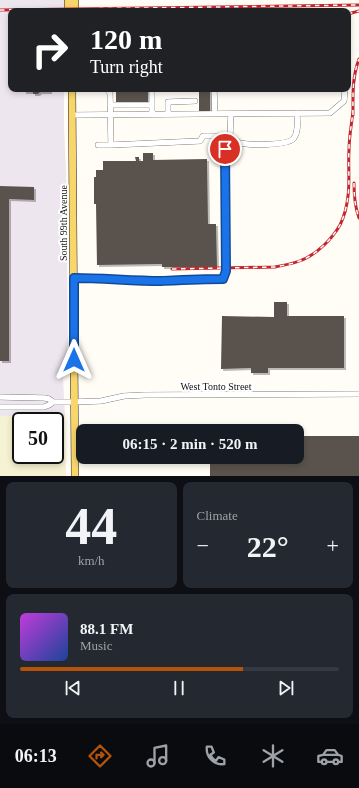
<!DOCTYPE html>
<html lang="en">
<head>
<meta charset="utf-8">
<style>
  :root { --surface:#171b24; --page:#242831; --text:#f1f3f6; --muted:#9ea1a6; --line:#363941; --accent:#b45309 }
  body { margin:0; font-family:"Times New Roman",serif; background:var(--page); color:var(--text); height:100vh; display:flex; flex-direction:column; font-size:15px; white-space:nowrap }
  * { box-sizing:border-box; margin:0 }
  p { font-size:13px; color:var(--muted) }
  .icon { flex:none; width:22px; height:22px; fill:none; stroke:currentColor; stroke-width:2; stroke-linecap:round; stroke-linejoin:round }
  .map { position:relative; height:476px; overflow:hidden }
  .side { display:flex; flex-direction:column; gap:6px; padding:6px; background:#0d0f14; flex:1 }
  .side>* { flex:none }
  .hud { position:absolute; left:8px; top:8px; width:343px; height:84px; border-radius:8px; box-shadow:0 2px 6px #0003; background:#202124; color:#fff; overflow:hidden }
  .speed { position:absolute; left:12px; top:412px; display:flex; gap:8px; font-size:20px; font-weight:700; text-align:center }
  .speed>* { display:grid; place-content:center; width:52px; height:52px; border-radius:50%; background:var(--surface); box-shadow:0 2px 6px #0003; line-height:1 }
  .speed .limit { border:2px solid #111; border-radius:6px; background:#fff; color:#111 }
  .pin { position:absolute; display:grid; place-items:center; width:34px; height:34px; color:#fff; margin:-17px; border:2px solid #fff; border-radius:50%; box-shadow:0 1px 4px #0007 }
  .me { position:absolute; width:44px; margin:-22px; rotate:0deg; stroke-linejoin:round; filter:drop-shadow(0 0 3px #0008) }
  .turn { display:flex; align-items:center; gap:14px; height:84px; padding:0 16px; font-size:18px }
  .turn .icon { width:52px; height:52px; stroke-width:2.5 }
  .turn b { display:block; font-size:28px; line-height:34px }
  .big { font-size:30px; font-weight:600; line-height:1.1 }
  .side .tile { flex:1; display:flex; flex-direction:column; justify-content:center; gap:6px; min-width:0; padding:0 14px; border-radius:8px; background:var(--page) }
  .side .dial { align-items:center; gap:0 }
  .dial b { font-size:52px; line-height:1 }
  .song { display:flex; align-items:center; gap:12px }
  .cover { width:48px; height:48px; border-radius:6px; background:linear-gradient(135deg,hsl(290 70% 55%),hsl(220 70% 35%)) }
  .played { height:4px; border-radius:2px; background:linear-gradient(90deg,var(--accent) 70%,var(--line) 70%) }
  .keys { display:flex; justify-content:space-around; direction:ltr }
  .heat { display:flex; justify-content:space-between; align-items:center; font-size:22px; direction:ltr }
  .side .tiles { flex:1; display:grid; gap:6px; grid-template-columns:1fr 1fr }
  .tile:last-child { grid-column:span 2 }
  .trip { position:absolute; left:76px; top:424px; width:228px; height:40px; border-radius:8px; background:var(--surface); box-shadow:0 2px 6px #0003; font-weight:600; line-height:40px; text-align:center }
  .tabs { display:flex; height:64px; justify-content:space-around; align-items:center; background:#090b0e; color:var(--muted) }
  .tabs .icon { width:28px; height:28px }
  .tabs .current { color:var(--accent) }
  .tabs b { font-size:18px; color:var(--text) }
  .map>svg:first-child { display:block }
  .industrial { fill:#eee6ef }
  .farmland { fill:#f6f3d4; fill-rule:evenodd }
  .building { fill:#5a524d; filter:url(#shadow) }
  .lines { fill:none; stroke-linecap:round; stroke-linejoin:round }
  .minor-casing { stroke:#444; stroke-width:6 }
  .major-casing { stroke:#222; stroke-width:8 }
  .minor { stroke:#fff; stroke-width:5.5 }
  .major { stroke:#f9d66b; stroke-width:7 }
  .rail-casing { stroke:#c4262e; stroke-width:3 }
  .rail { stroke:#fff; stroke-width:1.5; stroke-dasharray:4.5; stroke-linecap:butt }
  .route-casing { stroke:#114b97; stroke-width:10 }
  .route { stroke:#1a73e8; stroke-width:7 }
  .labels { text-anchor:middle; stroke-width:4; stroke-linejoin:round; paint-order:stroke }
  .street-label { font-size:10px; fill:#111; stroke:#fff }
</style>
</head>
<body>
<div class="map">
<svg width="359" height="476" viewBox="0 0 359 476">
  <defs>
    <filter id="shadow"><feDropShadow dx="2" dy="2" stdDeviation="0" flood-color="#0004"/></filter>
  </defs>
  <rect width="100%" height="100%" fill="#fffdf5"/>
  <path class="industrial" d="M 0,0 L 64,0 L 65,11 L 11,11 L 11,89 L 64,89 L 64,127 L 66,170 L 68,343 L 63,379 L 65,416 L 0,416 Z"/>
  <path class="farmland" d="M 0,416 L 65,416 L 66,476 L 0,476 ZM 21,421 L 55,421 L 55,455 L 21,455 Z"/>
  <path class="building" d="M 24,89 L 50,89 L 50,92 L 40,92 L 38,94 L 33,94 L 33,92 L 24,92 Z
    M 116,89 L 148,89 L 148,103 L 116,104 Z
    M 199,89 L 210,89 L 210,113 L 199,113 Z
    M 143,153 L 153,153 L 153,160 L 207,159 L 208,224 L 216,224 L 217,267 L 162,267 L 162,264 L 97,265 L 96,204 L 94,204 L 94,177 L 96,177 L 96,170 L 103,170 L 103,161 L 136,161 L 135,157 L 139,157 L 139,161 L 143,161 Z
    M 0,186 L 34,187 L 34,200 L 9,199 L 9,361 L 0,361 Z
    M 274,302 L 287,302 L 287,316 L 344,316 L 344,368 L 268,368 L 268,373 L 251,373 L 251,368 L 221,369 L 222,316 L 274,317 Z
    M 297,436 L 359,436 L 359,476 L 210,476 L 210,457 L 297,457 Z"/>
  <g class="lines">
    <defs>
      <path id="minor" d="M 107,89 L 110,93 L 111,145 L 200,141 L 203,136 L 230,136 L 231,114
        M 152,89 L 152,114
        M 214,89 L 215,114
        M 110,105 L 152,105
        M 168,114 L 168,102 L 195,101
        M 73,115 L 330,113 L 344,101 L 345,89
        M 98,145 L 111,145
        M 74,278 C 103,278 132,281 161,281 C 182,280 202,279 223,279 L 226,271 L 225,149 L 230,136 C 233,138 236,142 240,143 C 249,145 289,146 294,138 C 299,131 297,121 297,113
        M 0,397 L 45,398 L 49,399 L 53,402 L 74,402 L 101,401 L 124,396 L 144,395 L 359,394
        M 0,407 L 44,407 L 49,405 L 53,402"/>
      <path id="major" d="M 74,0 L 75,1 L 75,11
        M 68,11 L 68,1 L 69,0
        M 72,89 L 75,476"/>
    </defs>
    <use href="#minor" class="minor-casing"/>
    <use href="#major" class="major-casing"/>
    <use href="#minor" class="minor"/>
    <use href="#major" class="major"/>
    <defs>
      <path id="rail" d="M 0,10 L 359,5
        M 348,14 L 359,11
        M 353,115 C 353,96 352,77 359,59
        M 354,183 C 354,195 355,207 359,218
        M 172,269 L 275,267 C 284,265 293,264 302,260 C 317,254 332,239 340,225 C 344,217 347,205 348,196 C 350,181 348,165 349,150 C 349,136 352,123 353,110"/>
    </defs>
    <use href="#rail" class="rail-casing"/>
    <use href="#rail" class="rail"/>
  </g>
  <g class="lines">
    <defs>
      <path id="route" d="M 74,360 L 74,278 C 103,278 132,281 161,281 C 182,280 202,279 223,279 L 226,271 L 225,149"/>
    </defs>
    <use href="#route" class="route-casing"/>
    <use href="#route" class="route"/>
  </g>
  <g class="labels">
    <g class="street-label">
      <text transform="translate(63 223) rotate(-90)" y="4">South 99th Avenue</text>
      <text x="216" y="390">West Tonto Street</text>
    </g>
  </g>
</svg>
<div class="speed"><div class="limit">50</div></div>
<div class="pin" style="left:225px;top:149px;background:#d93025"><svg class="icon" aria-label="arrive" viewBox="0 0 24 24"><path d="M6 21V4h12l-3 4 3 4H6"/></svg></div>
<svg class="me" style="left:74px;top:360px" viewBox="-20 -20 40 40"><path d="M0-17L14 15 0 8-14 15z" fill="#1a73e8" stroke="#fff" stroke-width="4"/></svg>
<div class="trip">06:15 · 2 min · 520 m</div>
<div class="hud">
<div class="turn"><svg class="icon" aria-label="right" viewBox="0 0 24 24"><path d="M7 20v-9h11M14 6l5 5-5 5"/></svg><div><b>120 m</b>Turn right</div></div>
</div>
</div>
<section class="side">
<div class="tiles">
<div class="tile dial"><b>44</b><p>km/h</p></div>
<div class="tile"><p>Climate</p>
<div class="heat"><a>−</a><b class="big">22°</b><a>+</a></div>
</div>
<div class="tile">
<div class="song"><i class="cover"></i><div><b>88.1 FM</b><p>Music</p></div></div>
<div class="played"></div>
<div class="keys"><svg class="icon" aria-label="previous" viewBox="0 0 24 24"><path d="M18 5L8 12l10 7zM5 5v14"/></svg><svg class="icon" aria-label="pause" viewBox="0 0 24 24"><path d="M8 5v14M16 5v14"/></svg><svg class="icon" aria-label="next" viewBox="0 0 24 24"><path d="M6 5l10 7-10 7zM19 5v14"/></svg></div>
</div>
</div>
</section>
<nav class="tabs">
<b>06:13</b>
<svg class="icon current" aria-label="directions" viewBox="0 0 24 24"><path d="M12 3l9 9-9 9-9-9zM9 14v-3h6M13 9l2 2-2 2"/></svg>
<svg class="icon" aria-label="music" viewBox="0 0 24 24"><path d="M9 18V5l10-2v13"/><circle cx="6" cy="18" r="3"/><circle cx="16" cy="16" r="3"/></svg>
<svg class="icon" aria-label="phone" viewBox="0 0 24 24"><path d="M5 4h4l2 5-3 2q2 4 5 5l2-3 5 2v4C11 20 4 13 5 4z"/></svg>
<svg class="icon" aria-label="climate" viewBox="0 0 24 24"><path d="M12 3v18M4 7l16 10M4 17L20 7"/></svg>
<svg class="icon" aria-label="car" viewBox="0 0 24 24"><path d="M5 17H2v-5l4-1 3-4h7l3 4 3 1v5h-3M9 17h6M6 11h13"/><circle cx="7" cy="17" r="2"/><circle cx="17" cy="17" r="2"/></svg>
</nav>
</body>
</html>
